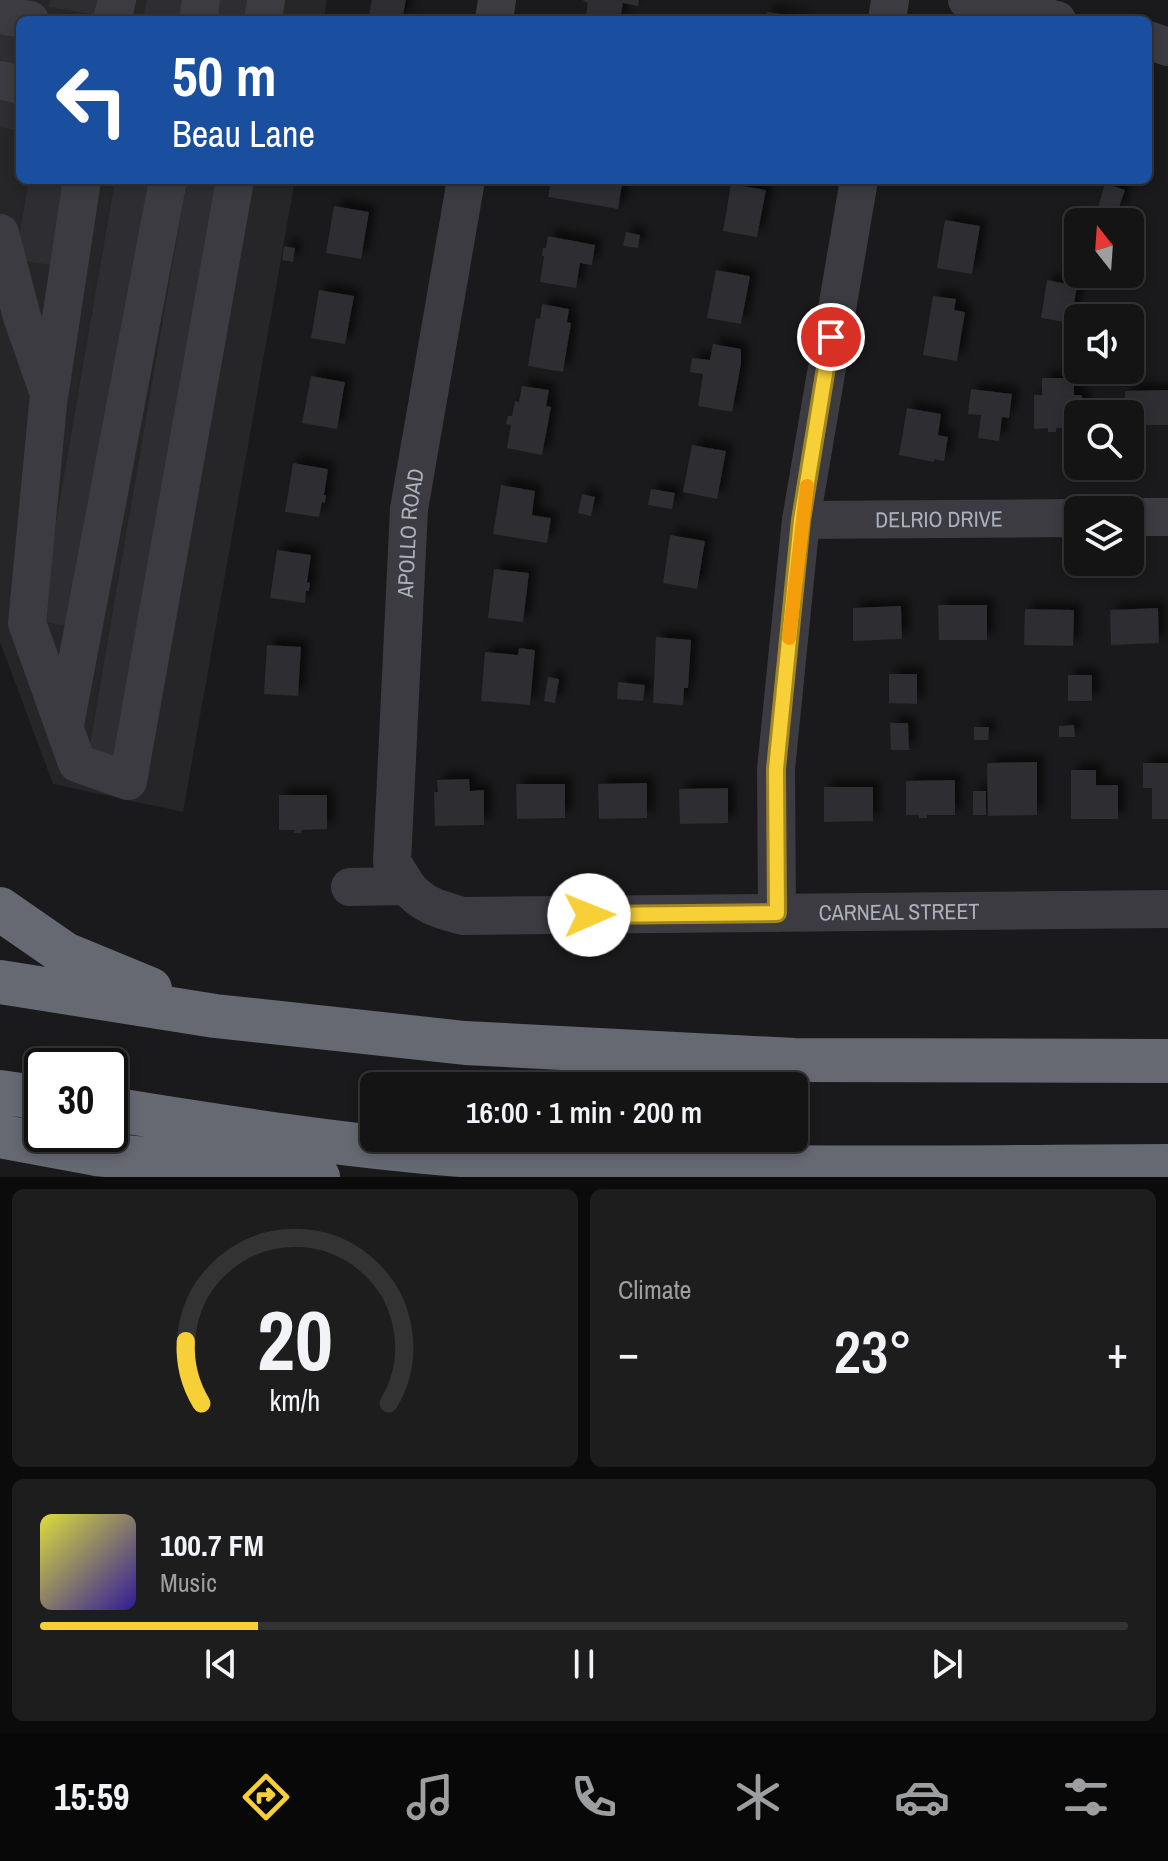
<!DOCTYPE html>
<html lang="en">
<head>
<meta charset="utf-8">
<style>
  :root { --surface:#141415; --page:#1d1d1e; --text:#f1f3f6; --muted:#9d9ea0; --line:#333334; --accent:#f7cf37 }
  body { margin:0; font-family:"Archivo Narrow",sans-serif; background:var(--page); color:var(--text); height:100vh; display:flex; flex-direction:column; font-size:30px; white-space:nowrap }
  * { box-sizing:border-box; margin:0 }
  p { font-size:26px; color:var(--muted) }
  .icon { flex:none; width:44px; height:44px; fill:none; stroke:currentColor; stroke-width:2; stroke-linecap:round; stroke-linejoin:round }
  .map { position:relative; height:1177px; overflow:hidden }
  .details { display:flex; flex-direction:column; gap:12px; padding:12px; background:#0b0b0c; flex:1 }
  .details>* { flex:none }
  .banner { position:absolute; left:16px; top:16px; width:1136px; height:168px; border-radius:12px; box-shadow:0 4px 12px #0003,0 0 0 2px var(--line); background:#1a4fa0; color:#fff; overflow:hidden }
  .needle { width:52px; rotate:343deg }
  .fabs { position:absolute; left:1064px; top:208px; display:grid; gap:16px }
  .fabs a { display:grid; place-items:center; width:80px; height:80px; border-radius:12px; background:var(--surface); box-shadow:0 4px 12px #0003,0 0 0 2px var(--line); font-size:40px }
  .speed { position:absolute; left:24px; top:1048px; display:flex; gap:16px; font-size:40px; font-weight:700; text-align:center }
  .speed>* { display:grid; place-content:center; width:104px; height:104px; border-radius:50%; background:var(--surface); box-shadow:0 4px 12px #0003,0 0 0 2px var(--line); line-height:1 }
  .speed .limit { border:4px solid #111; border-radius:12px; background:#fff; color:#111 }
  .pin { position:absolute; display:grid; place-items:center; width:68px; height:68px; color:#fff; margin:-34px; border:4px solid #fff; border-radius:50%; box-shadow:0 2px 8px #0007 }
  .me { position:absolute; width:88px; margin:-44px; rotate:89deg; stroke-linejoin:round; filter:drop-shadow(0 0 6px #0008) }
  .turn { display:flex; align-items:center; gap:28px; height:168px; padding:0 24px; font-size:36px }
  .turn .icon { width:104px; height:104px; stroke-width:2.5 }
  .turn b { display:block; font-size:56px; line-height:68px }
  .big { font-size:60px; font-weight:600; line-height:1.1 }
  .details .tile { flex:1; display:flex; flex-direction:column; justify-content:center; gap:12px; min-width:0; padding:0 28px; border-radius:12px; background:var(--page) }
  .details .dial { align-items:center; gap:0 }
  .dial svg { height:208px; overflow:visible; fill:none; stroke:var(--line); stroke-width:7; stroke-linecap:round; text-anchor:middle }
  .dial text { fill:var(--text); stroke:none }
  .song { display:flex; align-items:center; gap:24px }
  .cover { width:96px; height:96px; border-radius:12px; background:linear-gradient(135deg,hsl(60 70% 55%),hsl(250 70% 35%)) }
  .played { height:8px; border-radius:4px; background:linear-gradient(90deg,var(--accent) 20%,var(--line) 20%) }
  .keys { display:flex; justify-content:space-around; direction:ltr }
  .heat { display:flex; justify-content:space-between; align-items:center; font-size:44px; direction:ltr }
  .details .tiles { flex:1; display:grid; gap:12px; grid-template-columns:1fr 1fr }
  .tile:last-child { grid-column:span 2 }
  .trip { position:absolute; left:360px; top:1072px; width:448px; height:80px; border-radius:12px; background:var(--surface); box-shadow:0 4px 12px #0003,0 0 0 2px var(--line); font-weight:600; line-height:80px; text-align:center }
  .menu { display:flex; height:128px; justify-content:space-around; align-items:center; background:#080808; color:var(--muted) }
  .menu .icon { width:56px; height:56px }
  .menu .current { color:var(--accent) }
  .menu b { font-size:36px; color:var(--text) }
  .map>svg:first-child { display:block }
  .built { fill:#262629 }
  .building { fill:#2d2d30; filter:url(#shadow) }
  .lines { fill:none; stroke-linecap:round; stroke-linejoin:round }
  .minor { stroke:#3b3b41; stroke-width:38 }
  .highway { stroke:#666872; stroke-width:44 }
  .route-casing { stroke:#a18724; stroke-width:20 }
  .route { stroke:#f7cf37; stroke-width:14 }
  .slow { stroke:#f59e0b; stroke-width:14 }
  .labels { text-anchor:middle; stroke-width:8; stroke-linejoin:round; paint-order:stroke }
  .street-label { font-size:22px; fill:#acafbc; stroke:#151517 }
</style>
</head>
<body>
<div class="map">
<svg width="1168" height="1177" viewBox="0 0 1168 1177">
  <defs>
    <filter id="shadow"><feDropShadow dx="7" dy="-7" stdDeviation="4" flood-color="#0009"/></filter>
  </defs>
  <rect width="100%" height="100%" fill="#1a1a1c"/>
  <path class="built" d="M 0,0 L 327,0 L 324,20 L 20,20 L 20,180 L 295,180 L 183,812 L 53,784 L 0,642 Z"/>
  <path class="building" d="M 51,0 L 99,0 L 97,15 L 49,7 Z
    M 147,0 L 183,0 L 179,20 L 143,20 Z
    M 218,0 L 247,0 L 244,20 L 214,20 Z
    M 372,0 L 406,0 L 402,19 L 369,14 Z
    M 582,0 L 639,0 L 638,6 L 623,3 L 620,20 L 585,20 L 588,3 Z
    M 767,12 L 804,18 L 804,20 L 765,20 Z
    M 0,32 L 20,36 L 20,66 L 0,62 Z
    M 0,97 L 20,101 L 20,131 L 0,127 Z
    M 29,180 L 67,180 L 51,265 L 15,259 Z
    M 115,180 L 152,180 L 75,627 L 39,621 Z
    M 187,180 L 216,180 L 116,761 L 88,756 Z
    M 551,180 L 588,180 L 587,183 L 598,185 L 599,180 L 606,180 L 622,184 L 618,209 L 548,197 Z
    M 1105,183 L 1125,190 L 1117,213 L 1098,207 Z
    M 731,184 L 766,190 L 757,237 L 723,231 Z
    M 334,206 L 369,212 L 361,259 L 326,253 Z
    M 945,220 L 980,226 L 972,274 L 937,268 Z
    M 626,232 L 640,235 L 638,248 L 623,246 Z
    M 548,236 L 595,245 L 592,265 L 580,263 L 576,288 L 540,282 L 544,256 L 542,256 L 543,248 L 546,248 Z
    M 284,246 L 295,248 L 293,262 L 282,260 Z
    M 716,270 L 750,276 L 741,324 L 707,318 Z
    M 1047,280 L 1077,286 L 1071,323 L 1041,318 Z
    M 319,290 L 354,296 L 345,344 L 311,338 Z
    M 933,296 L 956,299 L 954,310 L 965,312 L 957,361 L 923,355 Z
    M 542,304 L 569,309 L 567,322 L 571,323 L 563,372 L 528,366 L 536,318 L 540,319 Z
    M 713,344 L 741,349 L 741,364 L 732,412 L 698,406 L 703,374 L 690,372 L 692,358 L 710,360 Z
    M 311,376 L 345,382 L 337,429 L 302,423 Z
    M 1042,378 L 1074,378 L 1074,395 L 1082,395 L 1083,414 L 1078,414 L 1078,428 L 1056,428 L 1056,432 L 1048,432 L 1048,428 L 1034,429 L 1034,395 L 1042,395 Z
    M 522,386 L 549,390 L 546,406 L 551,407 L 542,455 L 507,448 L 511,425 L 506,424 L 508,416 L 512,416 L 515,401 L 519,402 Z
    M 971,389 L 1012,394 L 1009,418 L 1002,417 L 999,441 L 978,438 L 981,415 L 968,414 Z
    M 1168,390 L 1168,425 L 1130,425 L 1130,414 L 1125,414 L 1125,391 Z
    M 907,408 L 941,414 L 938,435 L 948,437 L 944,461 L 934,459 L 934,462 L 899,455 Z
    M 692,445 L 726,451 L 717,499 L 683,492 Z
    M 293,463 L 328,469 L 324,495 L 326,495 L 325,503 L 322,502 L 319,517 L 285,512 Z
    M 501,485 L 535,491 L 532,515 L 551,518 L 547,543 L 493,534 Z
    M 651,489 L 675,493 L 672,509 L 648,505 Z
    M 582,494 L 595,497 L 591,516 L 578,513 Z
    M 670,535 L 705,541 L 697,589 L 663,583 Z
    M 277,550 L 311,555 L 307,582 L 310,583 L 309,591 L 306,591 L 305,603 L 270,598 Z
    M 494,569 L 529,573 L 523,622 L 488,618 Z
    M 938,605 L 987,605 L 987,640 L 939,640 Z
    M 901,606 L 902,639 L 853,641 L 853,608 Z
    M 1158,608 L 1159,643 L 1111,645 L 1110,610 Z
    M 1025,609 L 1074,610 L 1073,646 L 1024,645 Z
    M 656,637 L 691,640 L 688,688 L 684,688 L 683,705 L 653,703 Z
    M 267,645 L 301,647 L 298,696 L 264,694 Z
    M 519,648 L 535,650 L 530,705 L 481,701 L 485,652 L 518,655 Z
    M 889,674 L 917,674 L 917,704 L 889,703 Z
    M 1068,675 L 1092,675 L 1092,701 L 1068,701 Z
    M 548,677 L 559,679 L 555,703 L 544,701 Z
    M 618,682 L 645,685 L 643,701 L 617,699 Z
    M 890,723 L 908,723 L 909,750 L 891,750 Z
    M 1074,725 L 1075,737 L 1059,737 L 1059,726 Z
    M 974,727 L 989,727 L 988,740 L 974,740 Z
    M 1037,762 L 1037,815 L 988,816 L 987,763 Z
    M 1143,763 L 1168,763 L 1168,819 L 1152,819 L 1152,788 L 1143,788 Z
    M 1071,770 L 1096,770 L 1096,785 L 1118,785 L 1118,819 L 1071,819 Z
    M 469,779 L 470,791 L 484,790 L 484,825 L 435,826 L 434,792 L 438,792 L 437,780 Z
    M 955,780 L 955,815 L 927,815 L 927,818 L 919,818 L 919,815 L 906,815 L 906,781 Z
    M 647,783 L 647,818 L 599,819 L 598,784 Z
    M 516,784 L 565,784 L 565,818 L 517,819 Z
    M 824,787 L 873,787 L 873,821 L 824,822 Z
    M 728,788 L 728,823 L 680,824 L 679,789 Z
    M 973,791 L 986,791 L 986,815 L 973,815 Z
    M 279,795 L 327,795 L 327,829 L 302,830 L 301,833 L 294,833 L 294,830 L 279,830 Z"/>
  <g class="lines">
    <g class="minor">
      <path d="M 967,0 L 1057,20"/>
      <path d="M 0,15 L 30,20"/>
      <path d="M 112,20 L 117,0"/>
      <path d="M 198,20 L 201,0"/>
      <path d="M 263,20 L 266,0"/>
      <path d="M 494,20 L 497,0"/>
      <path d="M 887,20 L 890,0"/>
      <path d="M 1148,40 L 1168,47"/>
      <path d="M 0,80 L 20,85"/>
      <path d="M 0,233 L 22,317 L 49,394 L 27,623 L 77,763 L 128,781 L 235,180"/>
      <path d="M 50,391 L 82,180"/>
      <path d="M 1130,517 L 1168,517"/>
      <path id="s1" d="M 801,520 L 1078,518"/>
      <path d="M 65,725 L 168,180"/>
      <path id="s2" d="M 407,886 L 392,862 L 409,509 L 466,180"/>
      <path id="s3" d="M 350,887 L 407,886 C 421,905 441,910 463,916 L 1168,909"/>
      <path d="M 777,913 L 776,769 L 801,520 L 859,180"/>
    </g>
    <path class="highway" d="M 0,909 L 65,954 L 150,989
      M 0,982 L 215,1016 L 465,1043 L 794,1060 L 1168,1061
      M 0,1092 L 42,1098
      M 110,1109 C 235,1129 362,1149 489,1157 C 715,1172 942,1167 1168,1166
      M 0,1136 L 96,1154 L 318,1177"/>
  </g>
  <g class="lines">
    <defs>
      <path id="route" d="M 589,915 L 777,913 L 776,769 L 801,520 L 831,337"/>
    </defs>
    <use href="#route" class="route-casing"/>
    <use href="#route" class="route"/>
    <path class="slow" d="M 789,638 L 807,486"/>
  </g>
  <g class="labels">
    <g class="street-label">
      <text dy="8" stroke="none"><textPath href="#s1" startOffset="138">DELRIO DRIVE</textPath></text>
      <text dy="8" stroke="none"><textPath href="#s2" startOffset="358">APOLLO ROAD</textPath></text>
      <text dy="8" stroke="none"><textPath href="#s3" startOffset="558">CARNEAL STREET</textPath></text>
    </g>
  </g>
</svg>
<div class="fabs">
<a><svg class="needle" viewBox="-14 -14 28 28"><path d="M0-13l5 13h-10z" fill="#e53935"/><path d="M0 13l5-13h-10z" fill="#9d9ea0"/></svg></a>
<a><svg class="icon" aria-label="sound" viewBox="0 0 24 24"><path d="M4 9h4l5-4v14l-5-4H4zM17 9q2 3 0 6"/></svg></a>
<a><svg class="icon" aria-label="search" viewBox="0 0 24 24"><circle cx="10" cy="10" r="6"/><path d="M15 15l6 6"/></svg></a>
<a><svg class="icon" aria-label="layers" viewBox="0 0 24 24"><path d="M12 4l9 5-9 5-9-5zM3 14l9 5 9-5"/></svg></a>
</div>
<div class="speed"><div class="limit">30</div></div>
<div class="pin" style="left:831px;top:337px;background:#d93025"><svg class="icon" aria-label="arrive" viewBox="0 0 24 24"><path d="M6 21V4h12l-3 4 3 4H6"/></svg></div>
<svg class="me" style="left:589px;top:915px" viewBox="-20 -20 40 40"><circle r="19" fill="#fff"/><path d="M0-13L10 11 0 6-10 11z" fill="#f7cf37"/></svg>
<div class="trip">16:00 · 1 min · 200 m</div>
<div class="banner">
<div class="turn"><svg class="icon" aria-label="left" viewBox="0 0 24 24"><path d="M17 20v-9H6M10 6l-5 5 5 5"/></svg><div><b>50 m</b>Beau Lane</div></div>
</div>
</div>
<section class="details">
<div class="tiles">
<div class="tile dial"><svg viewBox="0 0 100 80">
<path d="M14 69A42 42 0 1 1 86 69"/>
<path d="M14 69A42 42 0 0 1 8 45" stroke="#f7cf37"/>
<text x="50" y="56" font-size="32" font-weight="700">20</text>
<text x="50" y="72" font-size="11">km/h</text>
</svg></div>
<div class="tile"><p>Climate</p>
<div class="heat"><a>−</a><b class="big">23°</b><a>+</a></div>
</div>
<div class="tile">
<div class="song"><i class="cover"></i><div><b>100.7 FM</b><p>Music</p></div></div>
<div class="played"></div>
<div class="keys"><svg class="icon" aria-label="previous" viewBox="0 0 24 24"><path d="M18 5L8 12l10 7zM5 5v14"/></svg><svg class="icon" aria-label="pause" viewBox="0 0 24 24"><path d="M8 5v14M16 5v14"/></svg><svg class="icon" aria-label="next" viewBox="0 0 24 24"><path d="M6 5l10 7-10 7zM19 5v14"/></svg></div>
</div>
</div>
</section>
<nav class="menu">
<b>15:59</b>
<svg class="icon current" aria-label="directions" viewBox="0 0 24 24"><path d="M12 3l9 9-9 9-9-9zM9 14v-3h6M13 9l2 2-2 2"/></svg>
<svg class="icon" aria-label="music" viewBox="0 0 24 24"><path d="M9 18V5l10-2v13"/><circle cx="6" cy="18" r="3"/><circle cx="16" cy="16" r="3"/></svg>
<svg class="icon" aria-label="phone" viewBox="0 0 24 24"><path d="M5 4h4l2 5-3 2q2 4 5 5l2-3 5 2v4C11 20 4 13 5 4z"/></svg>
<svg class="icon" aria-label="climate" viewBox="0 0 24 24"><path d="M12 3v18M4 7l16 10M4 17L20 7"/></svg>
<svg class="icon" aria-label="car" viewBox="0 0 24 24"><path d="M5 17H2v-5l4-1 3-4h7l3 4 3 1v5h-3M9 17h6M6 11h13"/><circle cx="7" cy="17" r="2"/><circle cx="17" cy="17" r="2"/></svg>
<svg class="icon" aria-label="filters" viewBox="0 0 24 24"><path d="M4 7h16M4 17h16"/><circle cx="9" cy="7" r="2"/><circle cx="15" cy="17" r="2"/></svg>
</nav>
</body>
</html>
